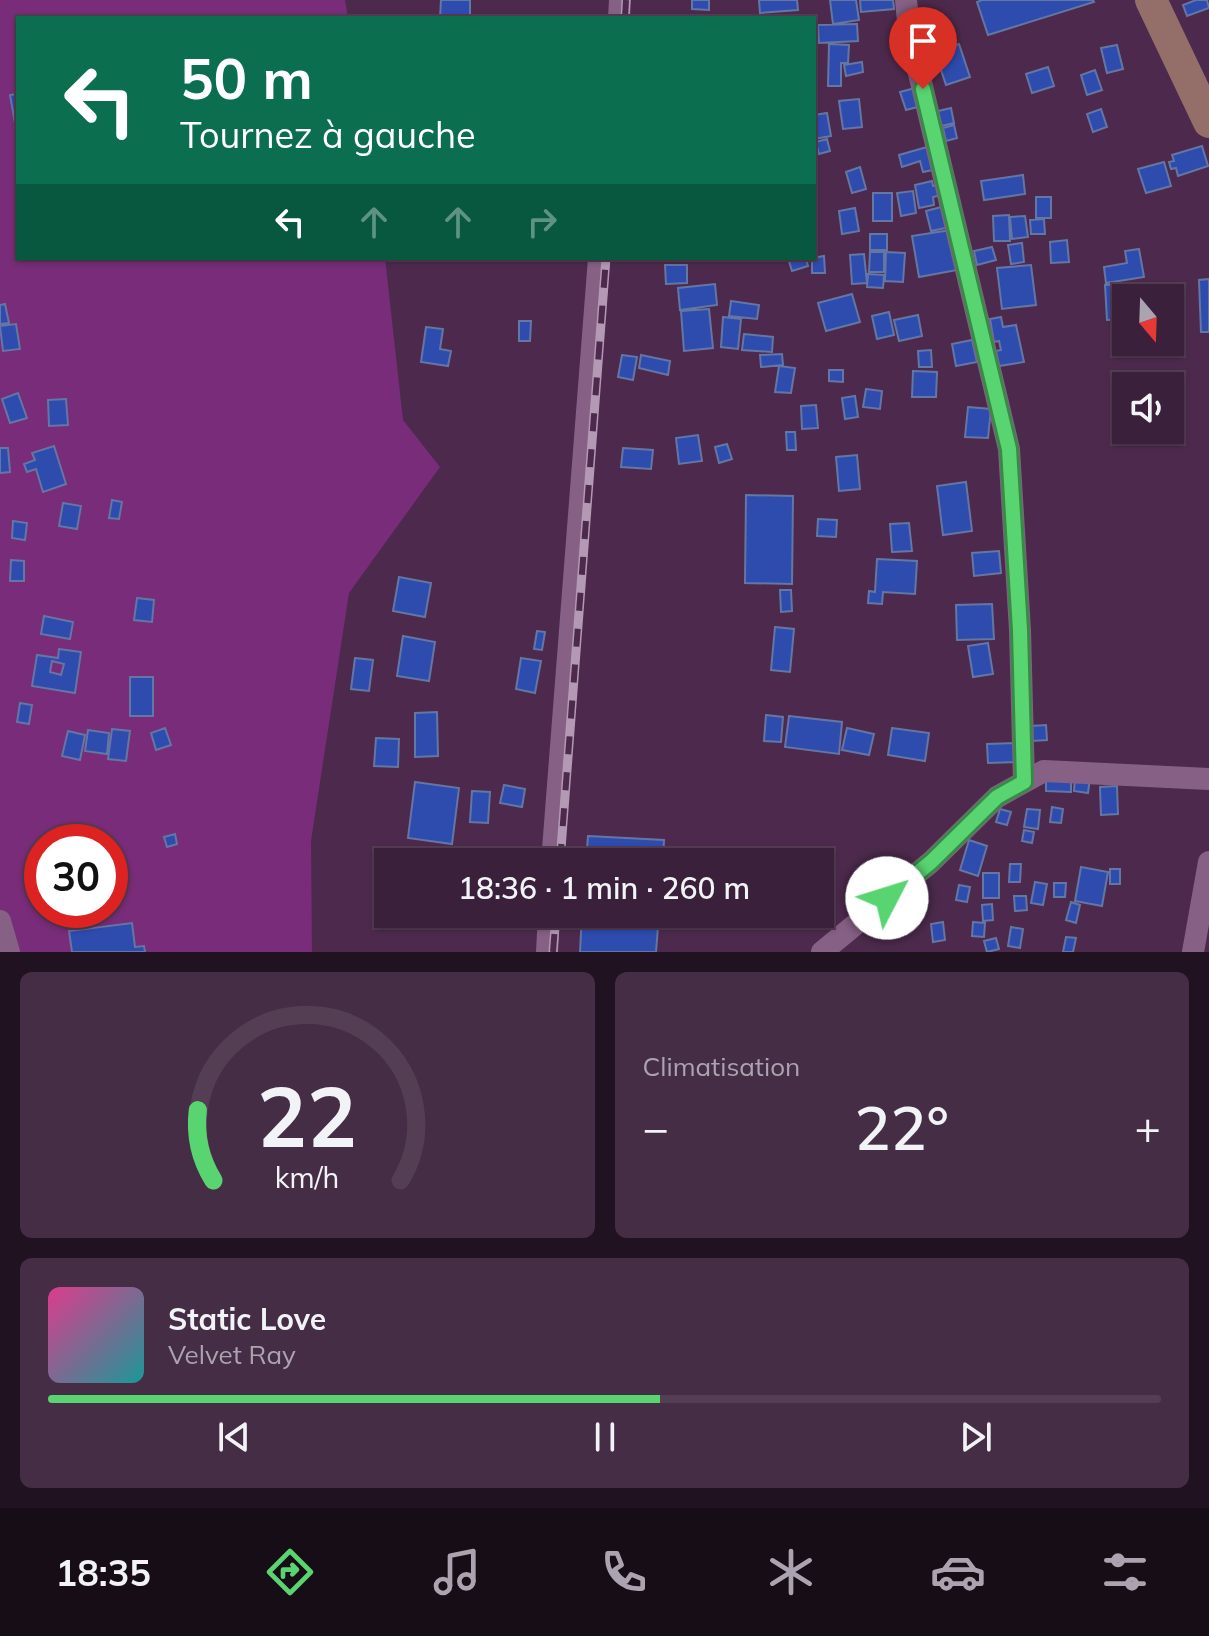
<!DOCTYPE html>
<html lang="fr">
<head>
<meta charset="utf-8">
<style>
  :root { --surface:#3a203a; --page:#452d45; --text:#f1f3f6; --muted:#aba3af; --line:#543e54; --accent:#58d570 }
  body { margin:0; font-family:Mulish,sans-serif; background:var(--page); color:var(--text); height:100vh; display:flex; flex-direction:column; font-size:30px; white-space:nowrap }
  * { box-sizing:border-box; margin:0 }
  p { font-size:26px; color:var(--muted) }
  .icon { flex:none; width:44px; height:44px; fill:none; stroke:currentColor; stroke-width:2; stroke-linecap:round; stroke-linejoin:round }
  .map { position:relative; height:952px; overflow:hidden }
  .side { display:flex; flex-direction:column; gap:20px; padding:20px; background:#201220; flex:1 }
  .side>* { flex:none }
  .top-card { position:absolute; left:16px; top:16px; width:800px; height:244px; border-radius:0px; box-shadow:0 2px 6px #0004,0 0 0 2px var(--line); background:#0b6e4f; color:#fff; overflow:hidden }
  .needle { width:52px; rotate:161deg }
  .fabs { position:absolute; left:1112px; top:284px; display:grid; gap:16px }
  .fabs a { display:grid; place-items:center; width:72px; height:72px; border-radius:0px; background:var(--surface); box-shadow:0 2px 6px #0004,0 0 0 2px var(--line); font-size:40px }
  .speed { position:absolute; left:24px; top:824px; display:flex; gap:16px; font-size:40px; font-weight:700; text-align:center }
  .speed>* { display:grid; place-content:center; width:104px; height:104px; border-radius:50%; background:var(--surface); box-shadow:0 2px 6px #0004,0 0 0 2px var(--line); line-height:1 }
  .speed .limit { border:12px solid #d22; background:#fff; color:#111 }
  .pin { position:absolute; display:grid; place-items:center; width:68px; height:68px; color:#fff; margin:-82px -34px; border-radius:50% 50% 50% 0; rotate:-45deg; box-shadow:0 0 8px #0007 }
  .pin .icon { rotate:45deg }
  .me { position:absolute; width:88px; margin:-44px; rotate:50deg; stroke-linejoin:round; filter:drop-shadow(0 0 6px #0008) }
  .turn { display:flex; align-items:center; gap:28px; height:168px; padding:0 32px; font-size:36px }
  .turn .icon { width:104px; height:104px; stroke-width:2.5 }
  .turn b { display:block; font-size:56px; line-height:68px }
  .lanes { display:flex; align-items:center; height:76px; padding:0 32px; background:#0003; justify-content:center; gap:40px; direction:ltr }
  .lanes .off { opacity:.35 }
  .big { font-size:60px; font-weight:600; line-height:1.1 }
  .side .card { flex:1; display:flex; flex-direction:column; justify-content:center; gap:12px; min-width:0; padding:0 28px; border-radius:12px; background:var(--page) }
  .side .dial { align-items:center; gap:0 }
  .dial svg { height:208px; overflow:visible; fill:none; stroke:var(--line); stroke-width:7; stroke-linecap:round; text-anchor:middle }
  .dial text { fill:var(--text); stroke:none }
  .song { display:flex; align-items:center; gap:24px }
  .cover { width:96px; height:96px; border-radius:12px; background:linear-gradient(135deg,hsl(330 70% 55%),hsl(180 70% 35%)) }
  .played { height:8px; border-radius:4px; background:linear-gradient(90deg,var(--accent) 55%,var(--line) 55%) }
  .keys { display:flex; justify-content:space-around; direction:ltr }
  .heat { display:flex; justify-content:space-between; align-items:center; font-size:44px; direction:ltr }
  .side .tiles { flex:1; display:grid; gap:20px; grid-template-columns:1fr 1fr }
  .card:last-child { grid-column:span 2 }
  .trip { position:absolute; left:374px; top:848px; width:460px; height:80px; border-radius:0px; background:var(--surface); box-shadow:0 2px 6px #0004,0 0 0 2px var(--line); font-weight:600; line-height:80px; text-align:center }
  .menu { display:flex; height:128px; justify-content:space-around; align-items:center; background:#170d17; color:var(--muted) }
  .menu .icon { width:56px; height:56px }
  .menu .on { color:var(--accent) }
  .menu b { font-size:36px; color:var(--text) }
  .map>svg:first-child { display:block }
  .green { fill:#782c79; fill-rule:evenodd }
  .building { fill:#2e4bae; stroke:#6476a3; stroke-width:2; fill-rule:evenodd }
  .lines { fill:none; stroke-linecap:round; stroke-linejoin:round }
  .street { stroke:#866085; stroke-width:22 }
  .secondary { stroke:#946e69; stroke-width:32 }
  .rail-casing { stroke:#b499b4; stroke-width:9 }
  .rail { stroke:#4d2a4d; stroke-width:6; stroke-dasharray:18; stroke-linecap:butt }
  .route-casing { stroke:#398a49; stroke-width:20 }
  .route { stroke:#58d570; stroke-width:14 }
</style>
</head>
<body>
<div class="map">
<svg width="1209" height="952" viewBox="0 0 1209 952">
  <rect width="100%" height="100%" fill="#4d2a4d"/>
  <path class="green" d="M 0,0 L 345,0 L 348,18 L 18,18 L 18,258 L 385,258 L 403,420 L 440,467 L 349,593 L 311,841 L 312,952 L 0,952 ZM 42,842 L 110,842 L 110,910 L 42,910 Z"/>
  <path class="building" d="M 441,0 L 470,0 L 470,18 L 440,18 Z
    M 692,0 L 709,0 L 709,10 L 692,9 Z
    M 759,0 L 797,0 L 798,10 L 760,13 Z
    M 830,0 L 856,0 L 859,20 L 833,24 Z
    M 860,0 L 893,0 L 894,9 L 861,12 Z
    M 982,0 L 1093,0 L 1094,2 L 988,35 L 977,2 Z
    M 1196,0 L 1207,0 L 1209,8 L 1187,16 L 1183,5 Z
    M 857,24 L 858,41 L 819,43 L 818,25 Z
    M 829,44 L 849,45 L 848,63 L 841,63 L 841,86 L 828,86 Z
    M 959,44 L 970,77 L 946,85 L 935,52 Z
    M 1117,45 L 1123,69 L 1107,73 L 1101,48 Z
    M 862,62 L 863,72 L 846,76 L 844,65 Z
    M 1048,67 L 1054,86 L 1032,93 L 1026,74 Z
    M 1095,70 L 1102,90 L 1087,95 L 1081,75 Z
    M 915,88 L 921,106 L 906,110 L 900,92 Z
    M 18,94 L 18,134 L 17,134 L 10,95 Z
    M 859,99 L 862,127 L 843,129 L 839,101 Z
    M 951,108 L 954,123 L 941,126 L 938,111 Z
    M 1101,109 L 1107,127 L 1093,132 L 1087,114 Z
    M 827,113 L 831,136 L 814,139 L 814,115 Z
    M 954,125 L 957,138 L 946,141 L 943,128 Z
    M 827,139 L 830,151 L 819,154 L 816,142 Z
    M 1202,146 L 1208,166 L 1178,176 L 1176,168 L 1171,169 L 1169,162 L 1174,161 L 1172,155 Z
    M 927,147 L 933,170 L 923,172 L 920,161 L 902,167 L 899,155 Z
    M 1164,162 L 1171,186 L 1146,193 L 1138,169 Z
    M 860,167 L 866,189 L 852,193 L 846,172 Z
    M 1023,175 L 1025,194 L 984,200 L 981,181 Z
    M 932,181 L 933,186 L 940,185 L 942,195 L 933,197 L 934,205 L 919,208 L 915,185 Z
    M 913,191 L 916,213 L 901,216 L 897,193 Z
    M 873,193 L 892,193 L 892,221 L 873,221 Z
    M 1036,197 L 1051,197 L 1051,218 L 1036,218 Z
    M 945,206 L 950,227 L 931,231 L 926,211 Z
    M 855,208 L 859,231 L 842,234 L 839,211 Z
    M 1009,215 L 1010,241 L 994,241 L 993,216 Z
    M 1025,216 L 1028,237 L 1012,239 L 1010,217 Z
    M 1044,219 L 1045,234 L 1031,234 L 1030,220 Z
    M 951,230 L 957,270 L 919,277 L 912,236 Z
    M 870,234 L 887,234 L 887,250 L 870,250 Z
    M 1067,240 L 1069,262 L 1051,263 L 1050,242 Z
    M 1022,243 L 1024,262 L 1011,264 L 1008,245 Z
    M 992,247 L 996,260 L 977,265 L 974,251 Z
    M 1139,249 L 1144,277 L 1106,283 L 1104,267 L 1127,263 L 1125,251 Z
    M 870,252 L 884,252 L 884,272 L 869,272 Z
    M 886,252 L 905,253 L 903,282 L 885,281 Z
    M 864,254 L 867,283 L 852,284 L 850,255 Z
    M 824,256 L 825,273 L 812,273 L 812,258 Z
    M 788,258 L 806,258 L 808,266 L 792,271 Z
    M 665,265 L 687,265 L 687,283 L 666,284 Z
    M 1031,265 L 1036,305 L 1002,309 L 997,268 Z
    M 868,274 L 884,275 L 883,288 L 867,287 Z
    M 1209,279 L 1209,332 L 1201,332 L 1199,280 Z
    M 715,284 L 717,305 L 680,310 L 678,288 Z
    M 1125,284 L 1126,319 L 1107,320 L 1105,285 Z
    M 852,294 L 860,322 L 826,331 L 818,303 Z
    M 731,301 L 759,305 L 757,319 L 729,316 Z
    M 5,304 L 9,323 L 0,324 L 0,305 Z
    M 709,309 L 713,348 L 684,351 L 681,311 Z
    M 889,312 L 894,335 L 877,339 L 872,316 Z
    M 918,315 L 922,336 L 899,341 L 894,320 Z
    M 723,317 L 741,319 L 738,349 L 721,347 Z
    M 1001,317 L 1003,327 L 1016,325 L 1024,362 L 999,366 L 996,351 L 1001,350 L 999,341 L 994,342 L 990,319 Z
    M 519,321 L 531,321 L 530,341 L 519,341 Z
    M 16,324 L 20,349 L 3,351 L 0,326 Z
    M 426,327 L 443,329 L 440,349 L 451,351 L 448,366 L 421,362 Z
    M 744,334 L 773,337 L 772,352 L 742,350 Z
    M 972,340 L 977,362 L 956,366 L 952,344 Z
    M 931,350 L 932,367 L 919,367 L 918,351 Z
    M 782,354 L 783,365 L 761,367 L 760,355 Z
    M 622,355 L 637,357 L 633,380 L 618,377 Z
    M 641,355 L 670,361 L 668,375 L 639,368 Z
    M 779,366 L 795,368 L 791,393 L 775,392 Z
    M 829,370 L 843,370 L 843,382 L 829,381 Z
    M 913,371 L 937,372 L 936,397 L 912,397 Z
    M 866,389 L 882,391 L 880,409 L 863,407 Z
    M 18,393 L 27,418 L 10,423 L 2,399 Z
    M 855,396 L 858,417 L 845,419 L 842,398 Z
    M 66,399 L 68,425 L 49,426 L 48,400 Z
    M 816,405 L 818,428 L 802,429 L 801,406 Z
    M 968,407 L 991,409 L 988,438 L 965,437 Z
    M 786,432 L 795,432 L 796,450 L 787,450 Z
    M 698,435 L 702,461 L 679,464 L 676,438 Z
    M 727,444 L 732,459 L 719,463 L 715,447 Z
    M 54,446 L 66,484 L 43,492 L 36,469 L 27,472 L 24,464 L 35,460 L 32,453 Z
    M 0,448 L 8,448 L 10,472 L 0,473 Z
    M 623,448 L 653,450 L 651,469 L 621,467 Z
    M 857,455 L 860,489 L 839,491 L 836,457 Z
    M 966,482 L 972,531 L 943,535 L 937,486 Z
    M 746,495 L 793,496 L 792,584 L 745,583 Z
    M 112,500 L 122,502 L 119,519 L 109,518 Z
    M 63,503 L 81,506 L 77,529 L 59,526 Z
    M 818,519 L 837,520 L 836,537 L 817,536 Z
    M 13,521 L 27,523 L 25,540 L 12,538 Z
    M 909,523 L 912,551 L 892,552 L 890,524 Z
    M 999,551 L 1001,573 L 974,576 L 972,553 Z
    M 877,559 L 917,561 L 915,594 L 883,592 L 882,604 L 868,603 L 869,591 L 875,592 Z
    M 11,560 L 24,561 L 24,581 L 10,581 Z
    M 399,577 L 431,583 L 425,617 L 393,611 Z
    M 780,590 L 791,590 L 792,611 L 781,612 Z
    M 137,598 L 154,600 L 152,622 L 134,620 Z
    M 992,604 L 994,639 L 957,640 L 956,605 Z
    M 44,616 L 73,622 L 70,639 L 41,634 Z
    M 775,627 L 794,629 L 790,672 L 771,670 Z
    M 537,631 L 545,632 L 542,650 L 534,649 Z
    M 403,636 L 435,642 L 429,681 L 397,676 Z
    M 988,643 L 993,674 L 973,677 L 968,646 Z
    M 59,649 L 81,652 L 75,693 L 32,686 L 37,655 L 58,658 ZM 52,661 L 64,664 L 61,675 L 50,672 Z
    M 355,658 L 373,660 L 369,691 L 351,689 Z
    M 521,658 L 541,661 L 535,693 L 516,689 Z
    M 130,677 L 153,677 L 153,716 L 130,716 Z
    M 20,703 L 32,705 L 29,724 L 17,722 Z
    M 437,712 L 438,756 L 415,757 L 415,713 Z
    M 766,715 L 783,717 L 781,742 L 764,741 Z
    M 789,716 L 842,722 L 839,754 L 785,747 Z
    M 1046,725 L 1047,740 L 1032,741 L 1031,726 Z
    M 165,728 L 171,745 L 156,750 L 151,733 Z
    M 847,728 L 874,734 L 869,755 L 842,750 Z
    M 892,728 L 929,733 L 925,761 L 888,755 Z
    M 112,729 L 130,731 L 126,761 L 108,759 Z
    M 88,730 L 109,733 L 107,754 L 85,751 Z
    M 68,731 L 85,735 L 80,760 L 62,756 Z
    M 376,738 L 399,739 L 398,767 L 374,766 Z
    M 1016,743 L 1017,762 L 988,763 L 987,744 Z
    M 1046,776 L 1071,776 L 1071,792 L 1046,791 Z
    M 1075,776 L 1090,778 L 1088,793 L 1074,791 Z
    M 415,782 L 459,788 L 452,844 L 408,838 Z
    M 504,785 L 525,789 L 522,807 L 500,803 Z
    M 1117,786 L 1118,814 L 1101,815 L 1100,787 Z
    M 472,791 L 490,792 L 488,823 L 470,822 Z
    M 1052,807 L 1063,809 L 1061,823 L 1050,822 Z
    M 1000,809 L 1011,812 L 1007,825 L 996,822 Z
    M 1027,809 L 1040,810 L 1038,829 L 1024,827 Z
    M 1024,830 L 1034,832 L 1032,843 L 1022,841 Z
    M 175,834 L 177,844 L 167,847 L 164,837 Z
    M 588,836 L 664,840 L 663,862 L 586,862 Z
    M 969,840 L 987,846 L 978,876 L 960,870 Z
    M 1010,864 L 1021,864 L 1020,882 L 1009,882 Z
    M 1081,867 L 1108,872 L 1102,906 L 1075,901 Z
    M 1110,869 L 1120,869 L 1120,884 L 1110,884 Z
    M 983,873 L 999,873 L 999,898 L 983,898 Z
    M 1035,882 L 1047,884 L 1043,905 L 1031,903 Z
    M 1054,883 L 1066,883 L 1065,897 L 1054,897 Z
    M 959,885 L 970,887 L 967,902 L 956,900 Z
    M 1014,896 L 1026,896 L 1027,910 L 1015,911 Z
    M 1071,902 L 1080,905 L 1076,923 L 1066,920 Z
    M 992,904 L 993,920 L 983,921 L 982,905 Z
    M 398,914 L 441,914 L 441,916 L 398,919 Z
    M 582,914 L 659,914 L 656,952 L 580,952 Z
    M 943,922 L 945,940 L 933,942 L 931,924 Z
    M 973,922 L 985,923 L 984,937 L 972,936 Z
    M 132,923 L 135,947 L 144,946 L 145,952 L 72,952 L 69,931 Z
    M 1011,927 L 1023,929 L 1020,948 L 1008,946 Z
    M 1066,937 L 1076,938 L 1073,952 L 1063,952 Z
    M 996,938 L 999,949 L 987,952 L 984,941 Z"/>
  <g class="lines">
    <path class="street" d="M 906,0 L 909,32 L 1009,449 L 1020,630 L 1024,782
      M 619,18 L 620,0
      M 552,862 L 599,258
      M 0,921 L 9,952
      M 547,952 L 549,914
      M 822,952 L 931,862 L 997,797 L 1044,771 L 1209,779
      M 1193,952 L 1209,862"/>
    <path class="secondary" d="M 1151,0 L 1209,122"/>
    <defs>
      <path id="rail" d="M 625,18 L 626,0
        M 560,862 L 606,258
        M 553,952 L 556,914"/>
    </defs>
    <use href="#rail" class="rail-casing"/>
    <use href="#rail" class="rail"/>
  </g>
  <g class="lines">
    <defs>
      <path id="route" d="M 887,898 L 931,862 L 997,797 L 1024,782 L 1020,630 L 1009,449 L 923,89"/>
    </defs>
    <use href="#route" class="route-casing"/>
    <use href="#route" class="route"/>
  </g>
</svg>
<div class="fabs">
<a><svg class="needle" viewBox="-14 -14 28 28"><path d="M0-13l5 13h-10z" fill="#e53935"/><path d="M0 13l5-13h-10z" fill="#aba3af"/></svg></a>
<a><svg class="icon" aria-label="sound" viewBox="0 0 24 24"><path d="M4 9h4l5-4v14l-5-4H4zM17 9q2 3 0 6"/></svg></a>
</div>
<div class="speed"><div class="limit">30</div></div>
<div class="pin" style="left:923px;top:89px;background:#d93025"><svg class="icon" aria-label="arrive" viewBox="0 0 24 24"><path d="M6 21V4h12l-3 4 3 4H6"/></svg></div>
<svg class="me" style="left:887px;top:898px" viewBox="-20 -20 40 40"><circle r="19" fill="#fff"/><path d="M0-13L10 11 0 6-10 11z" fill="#58d570"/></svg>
<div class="trip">18:36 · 1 min · 260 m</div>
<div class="top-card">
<div class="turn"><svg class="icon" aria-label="left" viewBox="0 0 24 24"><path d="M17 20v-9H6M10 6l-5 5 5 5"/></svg><div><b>50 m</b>Tournez à gauche</div></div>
<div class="lanes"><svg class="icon" aria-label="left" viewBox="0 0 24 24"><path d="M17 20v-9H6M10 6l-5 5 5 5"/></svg><svg class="icon off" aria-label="ahead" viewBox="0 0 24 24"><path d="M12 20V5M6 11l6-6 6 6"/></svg><svg class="icon off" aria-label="ahead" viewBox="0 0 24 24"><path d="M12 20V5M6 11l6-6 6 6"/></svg><svg class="icon off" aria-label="right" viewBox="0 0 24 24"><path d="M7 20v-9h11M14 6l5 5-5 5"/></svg></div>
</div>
</div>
<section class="side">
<div class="tiles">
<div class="card dial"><svg viewBox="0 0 100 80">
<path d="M14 69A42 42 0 1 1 86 69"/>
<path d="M14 69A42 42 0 0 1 8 42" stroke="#58d570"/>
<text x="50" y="56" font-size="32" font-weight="700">22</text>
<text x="50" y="72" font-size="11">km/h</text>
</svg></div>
<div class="card"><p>Climatisation</p>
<div class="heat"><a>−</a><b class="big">22°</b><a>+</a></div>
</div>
<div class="card">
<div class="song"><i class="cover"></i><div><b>Static Love</b><p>Velvet Ray</p></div></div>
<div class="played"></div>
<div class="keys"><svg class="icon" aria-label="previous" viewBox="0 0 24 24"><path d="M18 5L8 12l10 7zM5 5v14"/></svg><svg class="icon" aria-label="pause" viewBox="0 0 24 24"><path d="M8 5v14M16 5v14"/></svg><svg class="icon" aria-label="next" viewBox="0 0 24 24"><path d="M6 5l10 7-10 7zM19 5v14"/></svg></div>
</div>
</div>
</section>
<nav class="menu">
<b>18:35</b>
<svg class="icon on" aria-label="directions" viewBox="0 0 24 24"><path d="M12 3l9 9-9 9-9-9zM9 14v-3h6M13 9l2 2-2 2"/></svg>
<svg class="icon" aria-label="music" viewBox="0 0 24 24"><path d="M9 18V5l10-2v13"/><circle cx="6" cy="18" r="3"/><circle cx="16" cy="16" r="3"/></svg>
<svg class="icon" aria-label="phone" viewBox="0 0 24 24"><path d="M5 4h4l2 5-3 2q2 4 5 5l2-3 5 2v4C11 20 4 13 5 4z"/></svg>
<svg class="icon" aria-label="climate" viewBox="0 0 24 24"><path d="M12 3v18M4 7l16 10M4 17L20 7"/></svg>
<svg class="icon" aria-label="car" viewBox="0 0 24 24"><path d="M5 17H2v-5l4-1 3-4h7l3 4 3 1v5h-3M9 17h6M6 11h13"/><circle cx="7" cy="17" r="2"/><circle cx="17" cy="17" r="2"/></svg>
<svg class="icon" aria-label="filters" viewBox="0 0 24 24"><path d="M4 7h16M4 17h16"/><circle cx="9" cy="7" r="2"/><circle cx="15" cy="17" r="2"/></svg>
</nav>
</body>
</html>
